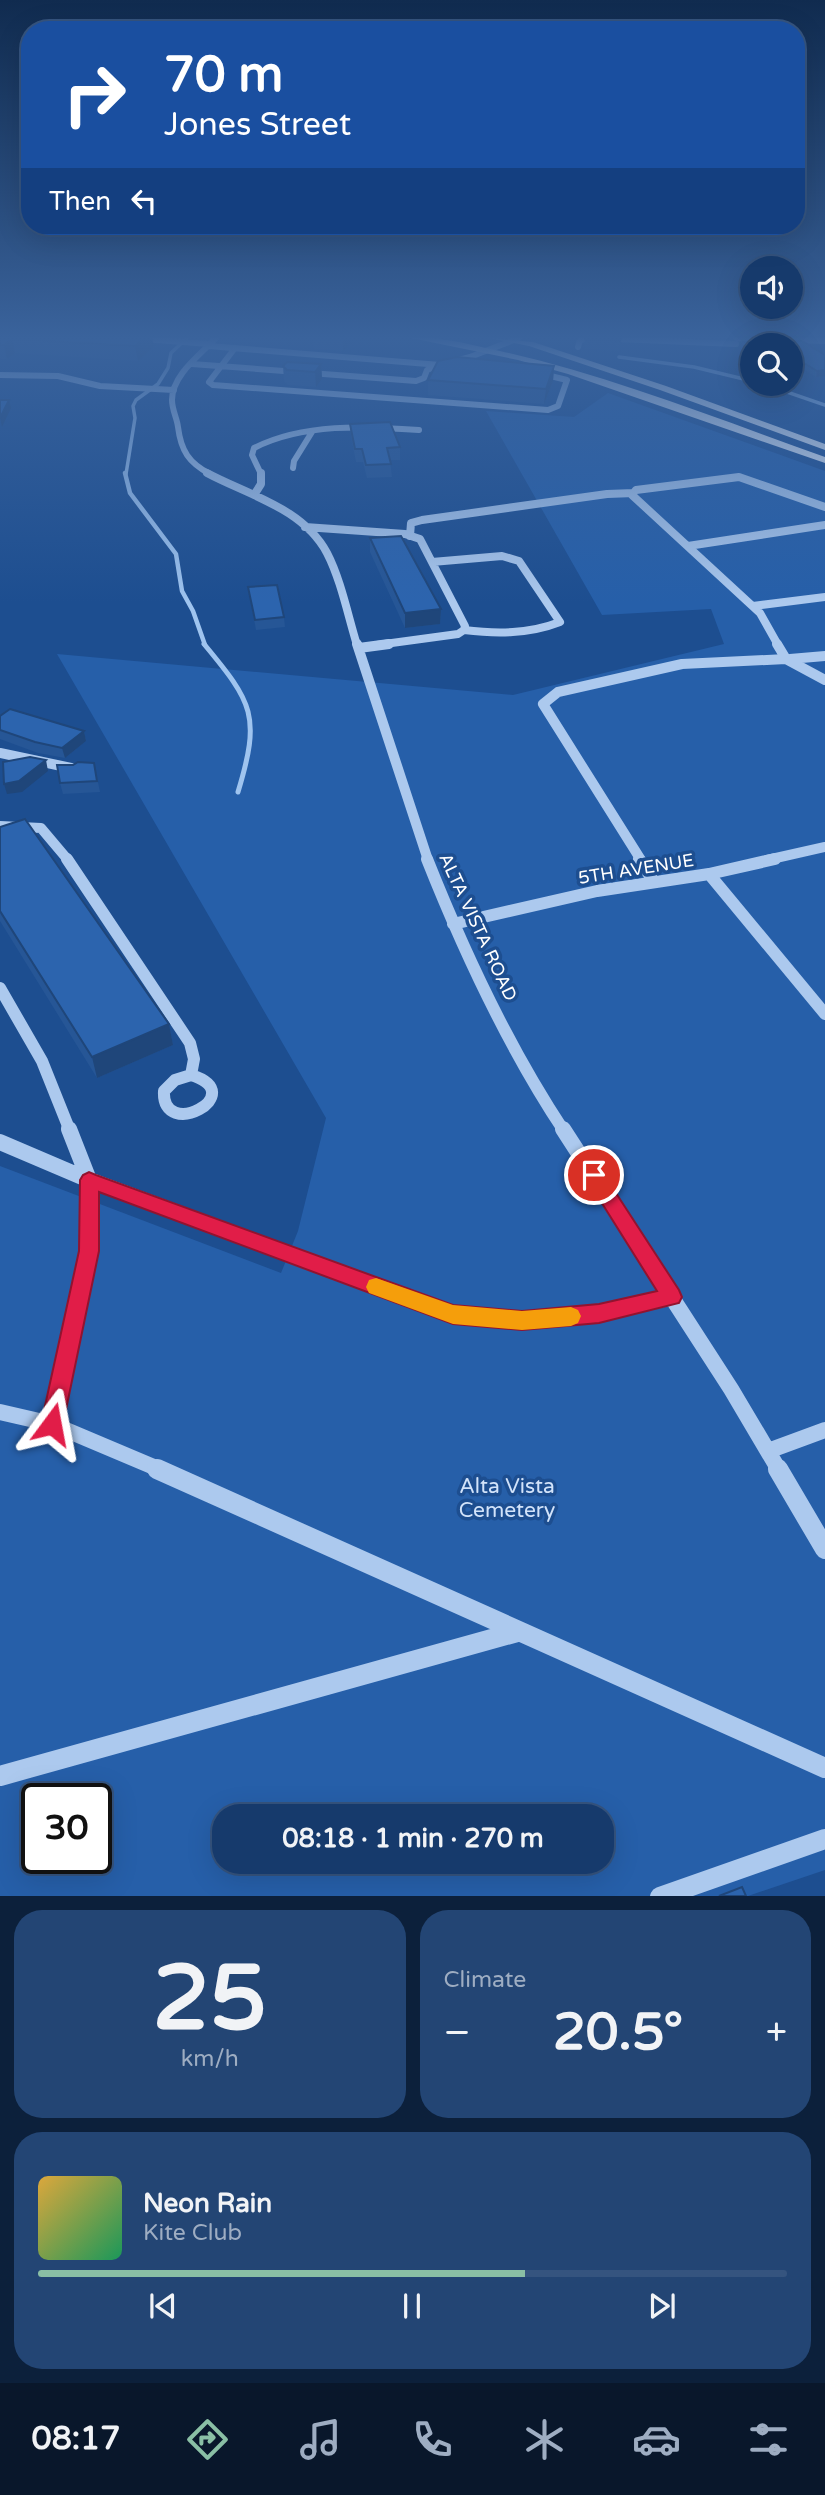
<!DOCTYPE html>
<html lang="en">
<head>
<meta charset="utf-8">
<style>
  :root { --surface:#163a6c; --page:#234574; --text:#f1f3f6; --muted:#9eadc2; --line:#35547f; --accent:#8abfa5 }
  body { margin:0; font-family:"Varela Round",sans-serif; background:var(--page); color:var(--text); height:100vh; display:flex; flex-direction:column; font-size:26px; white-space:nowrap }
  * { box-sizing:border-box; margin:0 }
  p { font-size:23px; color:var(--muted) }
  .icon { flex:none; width:38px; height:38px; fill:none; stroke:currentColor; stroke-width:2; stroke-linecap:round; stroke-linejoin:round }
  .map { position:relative; height:1896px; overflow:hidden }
  .drawer { display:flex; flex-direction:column; gap:14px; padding:14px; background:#0c203b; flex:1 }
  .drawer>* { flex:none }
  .top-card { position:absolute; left:21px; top:21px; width:784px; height:214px; border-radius:28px; box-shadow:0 7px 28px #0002,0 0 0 2px var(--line); background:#1a4fa0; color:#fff; overflow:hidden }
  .tools { position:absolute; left:740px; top:256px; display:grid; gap:14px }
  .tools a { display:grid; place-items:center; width:63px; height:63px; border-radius:50%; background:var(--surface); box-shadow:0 7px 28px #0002,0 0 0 2px var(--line); font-size:35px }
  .speed { position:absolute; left:21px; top:1783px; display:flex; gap:14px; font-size:35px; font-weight:700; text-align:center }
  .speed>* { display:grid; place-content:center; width:91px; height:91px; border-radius:50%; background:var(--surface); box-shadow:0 7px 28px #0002,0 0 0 2px var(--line); line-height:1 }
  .speed .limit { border:4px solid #111; border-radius:10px; background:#fff; color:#111 }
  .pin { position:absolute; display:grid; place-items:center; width:60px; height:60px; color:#fff; margin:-30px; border:4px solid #fff; border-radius:50%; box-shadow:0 2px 7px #0007 }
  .me { position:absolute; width:77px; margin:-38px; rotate:13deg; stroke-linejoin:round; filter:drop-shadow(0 0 5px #0008) }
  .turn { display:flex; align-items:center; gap:24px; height:147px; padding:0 28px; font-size:32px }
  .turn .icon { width:91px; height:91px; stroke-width:2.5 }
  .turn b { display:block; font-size:49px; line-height:60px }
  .then { display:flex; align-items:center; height:66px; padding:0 28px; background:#0003; gap:14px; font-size:26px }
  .big { font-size:52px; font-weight:800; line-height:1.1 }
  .drawer .tile { flex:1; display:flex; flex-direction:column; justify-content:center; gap:10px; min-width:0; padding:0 24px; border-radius:28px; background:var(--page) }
  .drawer .dial { align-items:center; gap:0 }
  .dial b { font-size:91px; line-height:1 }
  .song { display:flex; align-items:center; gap:21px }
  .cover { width:84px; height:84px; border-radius:10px; background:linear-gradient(135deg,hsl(40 70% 55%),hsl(150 70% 35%)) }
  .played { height:7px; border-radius:4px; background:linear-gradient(90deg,var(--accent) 65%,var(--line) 65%) }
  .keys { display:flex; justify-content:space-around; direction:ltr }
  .heat { display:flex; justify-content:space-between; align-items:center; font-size:38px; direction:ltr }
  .drawer .tiles { flex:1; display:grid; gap:14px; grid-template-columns:1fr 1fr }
  .tile:last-child { grid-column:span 2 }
  .trip { position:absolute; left:212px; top:1804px; width:402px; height:70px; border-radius:28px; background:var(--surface); box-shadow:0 7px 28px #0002,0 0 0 2px var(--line); font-weight:800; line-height:70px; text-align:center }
  .dock { display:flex; height:112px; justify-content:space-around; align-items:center; background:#09172b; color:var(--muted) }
  .dock .icon { width:49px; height:49px }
  .dock .active { color:var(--accent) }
  .dock b { font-size:32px; color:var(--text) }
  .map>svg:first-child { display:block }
  .green { fill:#265fa9; fill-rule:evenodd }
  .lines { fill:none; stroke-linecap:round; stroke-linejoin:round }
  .stream-far2 { stroke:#9fc4ef; stroke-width:3.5 }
  .stream-far1 { stroke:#9fc4ef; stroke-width:4.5 }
  .stream { stroke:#9fc4ef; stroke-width:5 }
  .minor-far5 { stroke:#acc9ee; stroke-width:6 }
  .minor-far4 { stroke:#acc9ee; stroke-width:8 }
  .minor-far3 { stroke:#acc9ee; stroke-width:10 }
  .minor-far2 { stroke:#acc9ee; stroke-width:12 }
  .minor-far1 { stroke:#acc9ee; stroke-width:16 }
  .minor { stroke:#acc9ee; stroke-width:20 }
  .major { fill:#f2f7ff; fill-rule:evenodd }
  .wall { fill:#265696 }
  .shaded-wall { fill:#1f467a }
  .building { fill:#2c64ae; stroke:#1f467a; stroke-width:2 }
  .route { fill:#e11d48; stroke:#92132f; stroke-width:2 }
  .slow { fill:#f59e0b }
  .labels { text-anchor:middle; stroke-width:7; stroke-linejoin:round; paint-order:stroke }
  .street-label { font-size:18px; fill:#fff; stroke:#1d4e90 }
  .near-park-label { font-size:21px; fill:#d2e3fa; stroke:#1d4e90 }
</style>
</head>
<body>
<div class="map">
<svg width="825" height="1897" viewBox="0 0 825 1897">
  <rect width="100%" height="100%" fill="#1d4e90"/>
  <path class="green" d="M 608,393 L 825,471 L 825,1870 L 745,1897 L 0,1896 L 0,1166 L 281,1273 L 298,1231 L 326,1118 L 57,654 L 513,695 L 724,644 L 711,609 L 602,615 L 486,411 L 574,417 ZM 37,1799 L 96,1799 L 96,1858 L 37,1858 ZM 224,1816 L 602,1816 L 602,1862 L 224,1862 Z"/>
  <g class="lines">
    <path class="stream-far2" d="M 619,357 L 694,367 L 752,381
      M 761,383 L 825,405
      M 126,474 L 135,418 L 133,406 L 136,400 L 158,384 L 168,368 L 171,353 L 187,338"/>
    <path class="stream-far1" d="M 125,473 L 130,493 L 176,554 L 182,591 L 193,611 L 205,645"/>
    <path class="stream" d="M 204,644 C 253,703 261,716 238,792"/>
    <path class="minor-far5" d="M 129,338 L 210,344
      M 736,338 L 825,341
      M 618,339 L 736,344
      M 209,346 L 440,365 L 470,357 L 519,338
      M 578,347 L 580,340 L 590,338
      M 235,348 L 209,382 L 213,385 L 548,410 L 558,406 L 567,380 L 538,373
      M 192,364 L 416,381 L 424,378 L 427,370 L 440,365 L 450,365
      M 0,375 L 58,376 L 100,386 L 174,390
      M 293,468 L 294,461 L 312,432
      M 210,474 C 189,463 181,451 178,427 C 177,418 172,410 172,400 C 172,375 200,355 216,338
      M 261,474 L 252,455 L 254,448 C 303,423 365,426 419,430"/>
    <path class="minor-far4" d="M 207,473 C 248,495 303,508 327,553 C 341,580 348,616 357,645
      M 254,495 L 261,484 L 261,473
      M 305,527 L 405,534 L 420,539 L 465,626 L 464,630 L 458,634 L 377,645
      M 410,536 L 411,523 L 422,520 L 607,494 L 634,493
      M 688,546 L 825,525
      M 432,562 L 502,556 L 519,561 L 560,622 C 529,634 497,634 464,630
      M 753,606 L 825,597
      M 778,645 L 760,613 L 632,495 L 636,490 L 739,477 L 825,507"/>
    <path class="minor-far3" d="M 357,644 L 428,860
      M 359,648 L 389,644
      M 786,659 L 825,680
      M 790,659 L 825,656
      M 0,753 L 71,768
      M 0,826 L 41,828 L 68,860
      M 641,860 L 543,704 L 558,692 L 682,664 L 786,659 L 777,644
      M 767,860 L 825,847"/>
    <path class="minor-far2" d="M 67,859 L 190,1043 L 194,1059 L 191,1075
      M 427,859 C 464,952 508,1047 564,1131
      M 639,859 L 654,882
      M 709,874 L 825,1014
      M 453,924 L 597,891 L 709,874 L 775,859
      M 0,988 L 42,1061 L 70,1131
      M 191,1075 C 252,1094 161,1142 164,1091 L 175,1080 Z"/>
    <path class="minor-far1" d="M 563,1129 L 731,1389 L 779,1470
      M 0,1142 L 89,1180 L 453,1315 L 522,1321 L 599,1314 L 672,1297
      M 0,1412 L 52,1424 L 161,1470
      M 52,1424 L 89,1251 L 89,1180 L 69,1129
      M 768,1451 L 825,1430"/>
    <path class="minor" d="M 157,1469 L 825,1768
      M 778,1469 L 825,1549
      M 0,1776 L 517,1632
      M 660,1897 L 825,1839"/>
    <path class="major" d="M 411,338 C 440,336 472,345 500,351 C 611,376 718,419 825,457 L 825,463 L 568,374 L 518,360 Z
      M 489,338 L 533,342 L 666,386 L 825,444 L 825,450 L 660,390 L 529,346 Z"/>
  </g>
  <path class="wall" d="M 0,338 L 154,346 L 138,361 L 15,353 L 7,359 L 0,359 Z
    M 313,338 L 350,338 L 350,343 L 343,351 L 314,349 Z
    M 585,338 L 621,338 L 619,351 L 584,349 Z
    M 770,341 L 802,341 L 825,355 L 825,376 L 816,377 L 791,361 L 791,345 L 769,345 Z
    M 321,364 L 322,379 L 316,387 L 288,385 L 284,381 L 283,366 Z
    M 554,366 L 553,381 L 544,404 L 428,395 L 428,380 Z
    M 350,424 L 400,447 L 400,460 L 390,460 L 392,477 L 367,478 L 363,462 L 356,462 L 351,436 Z
    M 370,538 L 441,609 L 440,624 L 405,628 L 370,552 Z
    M 248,587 L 284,617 L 285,627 L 256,630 Z
    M 0,716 L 84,731 L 86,741 L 65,758 L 38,753 L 0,739 Z
    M 94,763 L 100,792 L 63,794 L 60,783 L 73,765 Z
    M 0,827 L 169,1024 L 173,1045 L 97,1078 L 0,921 Z"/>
  <path class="shaded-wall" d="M 145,338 L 152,338 L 154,346 L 138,361 L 135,346 Z
    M 343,338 L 350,338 L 350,343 L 343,351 Z
    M 12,339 L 15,353 L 7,359 L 4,345 Z
    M 321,364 L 322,379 L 316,387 L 315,372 Z
    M 554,366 L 553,381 L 544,404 L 546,389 Z
    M 825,370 L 825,376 L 816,377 L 817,371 Z
    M 9,400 L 11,408 L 2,427 L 0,418 Z
    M 441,609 L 440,624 L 405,628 L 405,613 Z
    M 84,731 L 86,741 L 65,758 L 62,748 Z
    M 46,760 L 48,771 L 22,792 L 7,794 L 4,784 Z
    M 169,1024 L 173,1045 L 97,1078 L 92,1057 Z"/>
  <path class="building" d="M 0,338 L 145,338 L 135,346 L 12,339 L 4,345 L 0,345 Z
    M 585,338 L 621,338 L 620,341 L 585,339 Z
    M 770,341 L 802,341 L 825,355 L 825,370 L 817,371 L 791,355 L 791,345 L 775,345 Z
    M 457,357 L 554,366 L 546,389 L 428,380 L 438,361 Z
    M 287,362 L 321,364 L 315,372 L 287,370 L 283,366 Z
    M 0,400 L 9,400 L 0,418 Z
    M 390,422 L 400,447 L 387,448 L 391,464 L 366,465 L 362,449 L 355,449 L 350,424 Z
    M 401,536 L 441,609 L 405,613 L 370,538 Z
    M 277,585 L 284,617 L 255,620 L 248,587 Z
    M 10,709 L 84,731 L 62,748 L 35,742 L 0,730 L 0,716 Z
    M 30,757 L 46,760 L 19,781 L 4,784 L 3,762 Z
    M 78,762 L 94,763 L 97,781 L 60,783 L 57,765 L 73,765 Z
    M 25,819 L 169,1024 L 92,1057 L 0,911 L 0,827 Z
    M 742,1887 L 746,1896 L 719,1896 Z"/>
  <linearGradient id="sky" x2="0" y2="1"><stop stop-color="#102b4f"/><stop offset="0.56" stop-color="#3a639c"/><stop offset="1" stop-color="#3a639c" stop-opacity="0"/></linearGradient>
  <rect width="825" height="603" fill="url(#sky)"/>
  <path class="route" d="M 594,1168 L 601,1170 L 679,1290 L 682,1297 L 679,1303 L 599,1323 L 522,1330 L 453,1324 L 99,1192 L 99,1251 L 63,1424 L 60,1432 L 52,1435 L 44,1432 L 41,1424 L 79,1251 L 80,1180 L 83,1175 L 89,1172 L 96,1175 L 453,1305 L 522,1311 L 599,1304 L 657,1291 L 588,1181 L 585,1175 L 588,1170 Z"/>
  <path class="slow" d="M 376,1278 L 453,1305 L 522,1311 L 571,1307 L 578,1310 L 581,1316 L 578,1323 L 571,1326 L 522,1330 L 453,1324 L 369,1293 L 366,1287 L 369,1280 Z"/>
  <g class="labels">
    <g class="street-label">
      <text transform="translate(636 869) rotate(-9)" y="6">5TH AVENUE</text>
      <text transform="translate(478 927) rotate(65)" y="6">ALTA VISTA ROAD</text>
    </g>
    <g class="near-park-label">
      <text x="507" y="1493">Alta Vista<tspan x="507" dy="24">Cemetery</tspan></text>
    </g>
  </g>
</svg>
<div class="tools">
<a><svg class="icon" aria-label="sound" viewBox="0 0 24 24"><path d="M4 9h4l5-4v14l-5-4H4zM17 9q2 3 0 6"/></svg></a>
<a><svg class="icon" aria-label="search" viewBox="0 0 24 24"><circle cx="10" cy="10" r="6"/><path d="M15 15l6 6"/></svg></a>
</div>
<div class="speed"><div class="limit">30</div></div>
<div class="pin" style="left:594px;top:1175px;background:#d93025"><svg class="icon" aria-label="arrive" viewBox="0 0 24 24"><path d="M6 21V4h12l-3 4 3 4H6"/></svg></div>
<svg class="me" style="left:52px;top:1424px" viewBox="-20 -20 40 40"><path d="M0-17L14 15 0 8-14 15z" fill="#e11d48" stroke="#fff" stroke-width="4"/></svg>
<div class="trip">08:18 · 1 min · 270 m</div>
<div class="top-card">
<div class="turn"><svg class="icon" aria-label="right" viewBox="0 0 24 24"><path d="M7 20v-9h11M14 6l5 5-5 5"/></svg><div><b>70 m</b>Jones Street</div></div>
<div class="then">Then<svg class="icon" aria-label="left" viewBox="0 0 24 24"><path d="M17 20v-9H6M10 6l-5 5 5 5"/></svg></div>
</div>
</div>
<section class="drawer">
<div class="tiles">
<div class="tile dial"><b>25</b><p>km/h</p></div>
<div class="tile"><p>Climate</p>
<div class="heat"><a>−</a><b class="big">20.5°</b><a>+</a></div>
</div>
<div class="tile">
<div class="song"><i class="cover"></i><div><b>Neon Rain</b><p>Kite Club</p></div></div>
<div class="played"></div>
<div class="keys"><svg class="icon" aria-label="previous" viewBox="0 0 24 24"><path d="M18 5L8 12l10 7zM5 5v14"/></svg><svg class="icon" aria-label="pause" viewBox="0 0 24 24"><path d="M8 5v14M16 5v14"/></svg><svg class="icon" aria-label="next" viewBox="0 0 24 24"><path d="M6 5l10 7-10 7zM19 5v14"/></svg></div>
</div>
</div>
</section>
<nav class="dock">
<b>08:17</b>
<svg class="icon active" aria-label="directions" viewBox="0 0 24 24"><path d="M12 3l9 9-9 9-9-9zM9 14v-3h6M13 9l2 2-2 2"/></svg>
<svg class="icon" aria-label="music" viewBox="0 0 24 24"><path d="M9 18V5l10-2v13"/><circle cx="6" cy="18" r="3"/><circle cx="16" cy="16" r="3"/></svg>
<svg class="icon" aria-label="phone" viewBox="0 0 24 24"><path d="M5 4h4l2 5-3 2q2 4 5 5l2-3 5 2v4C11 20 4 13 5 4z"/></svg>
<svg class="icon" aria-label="climate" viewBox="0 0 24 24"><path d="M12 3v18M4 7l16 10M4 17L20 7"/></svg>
<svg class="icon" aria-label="car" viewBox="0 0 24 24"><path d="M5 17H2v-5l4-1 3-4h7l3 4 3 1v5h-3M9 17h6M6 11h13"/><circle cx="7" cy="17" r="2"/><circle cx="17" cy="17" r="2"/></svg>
<svg class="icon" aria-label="filters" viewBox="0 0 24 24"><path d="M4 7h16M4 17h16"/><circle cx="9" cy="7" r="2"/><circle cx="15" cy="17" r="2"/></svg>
</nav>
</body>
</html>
